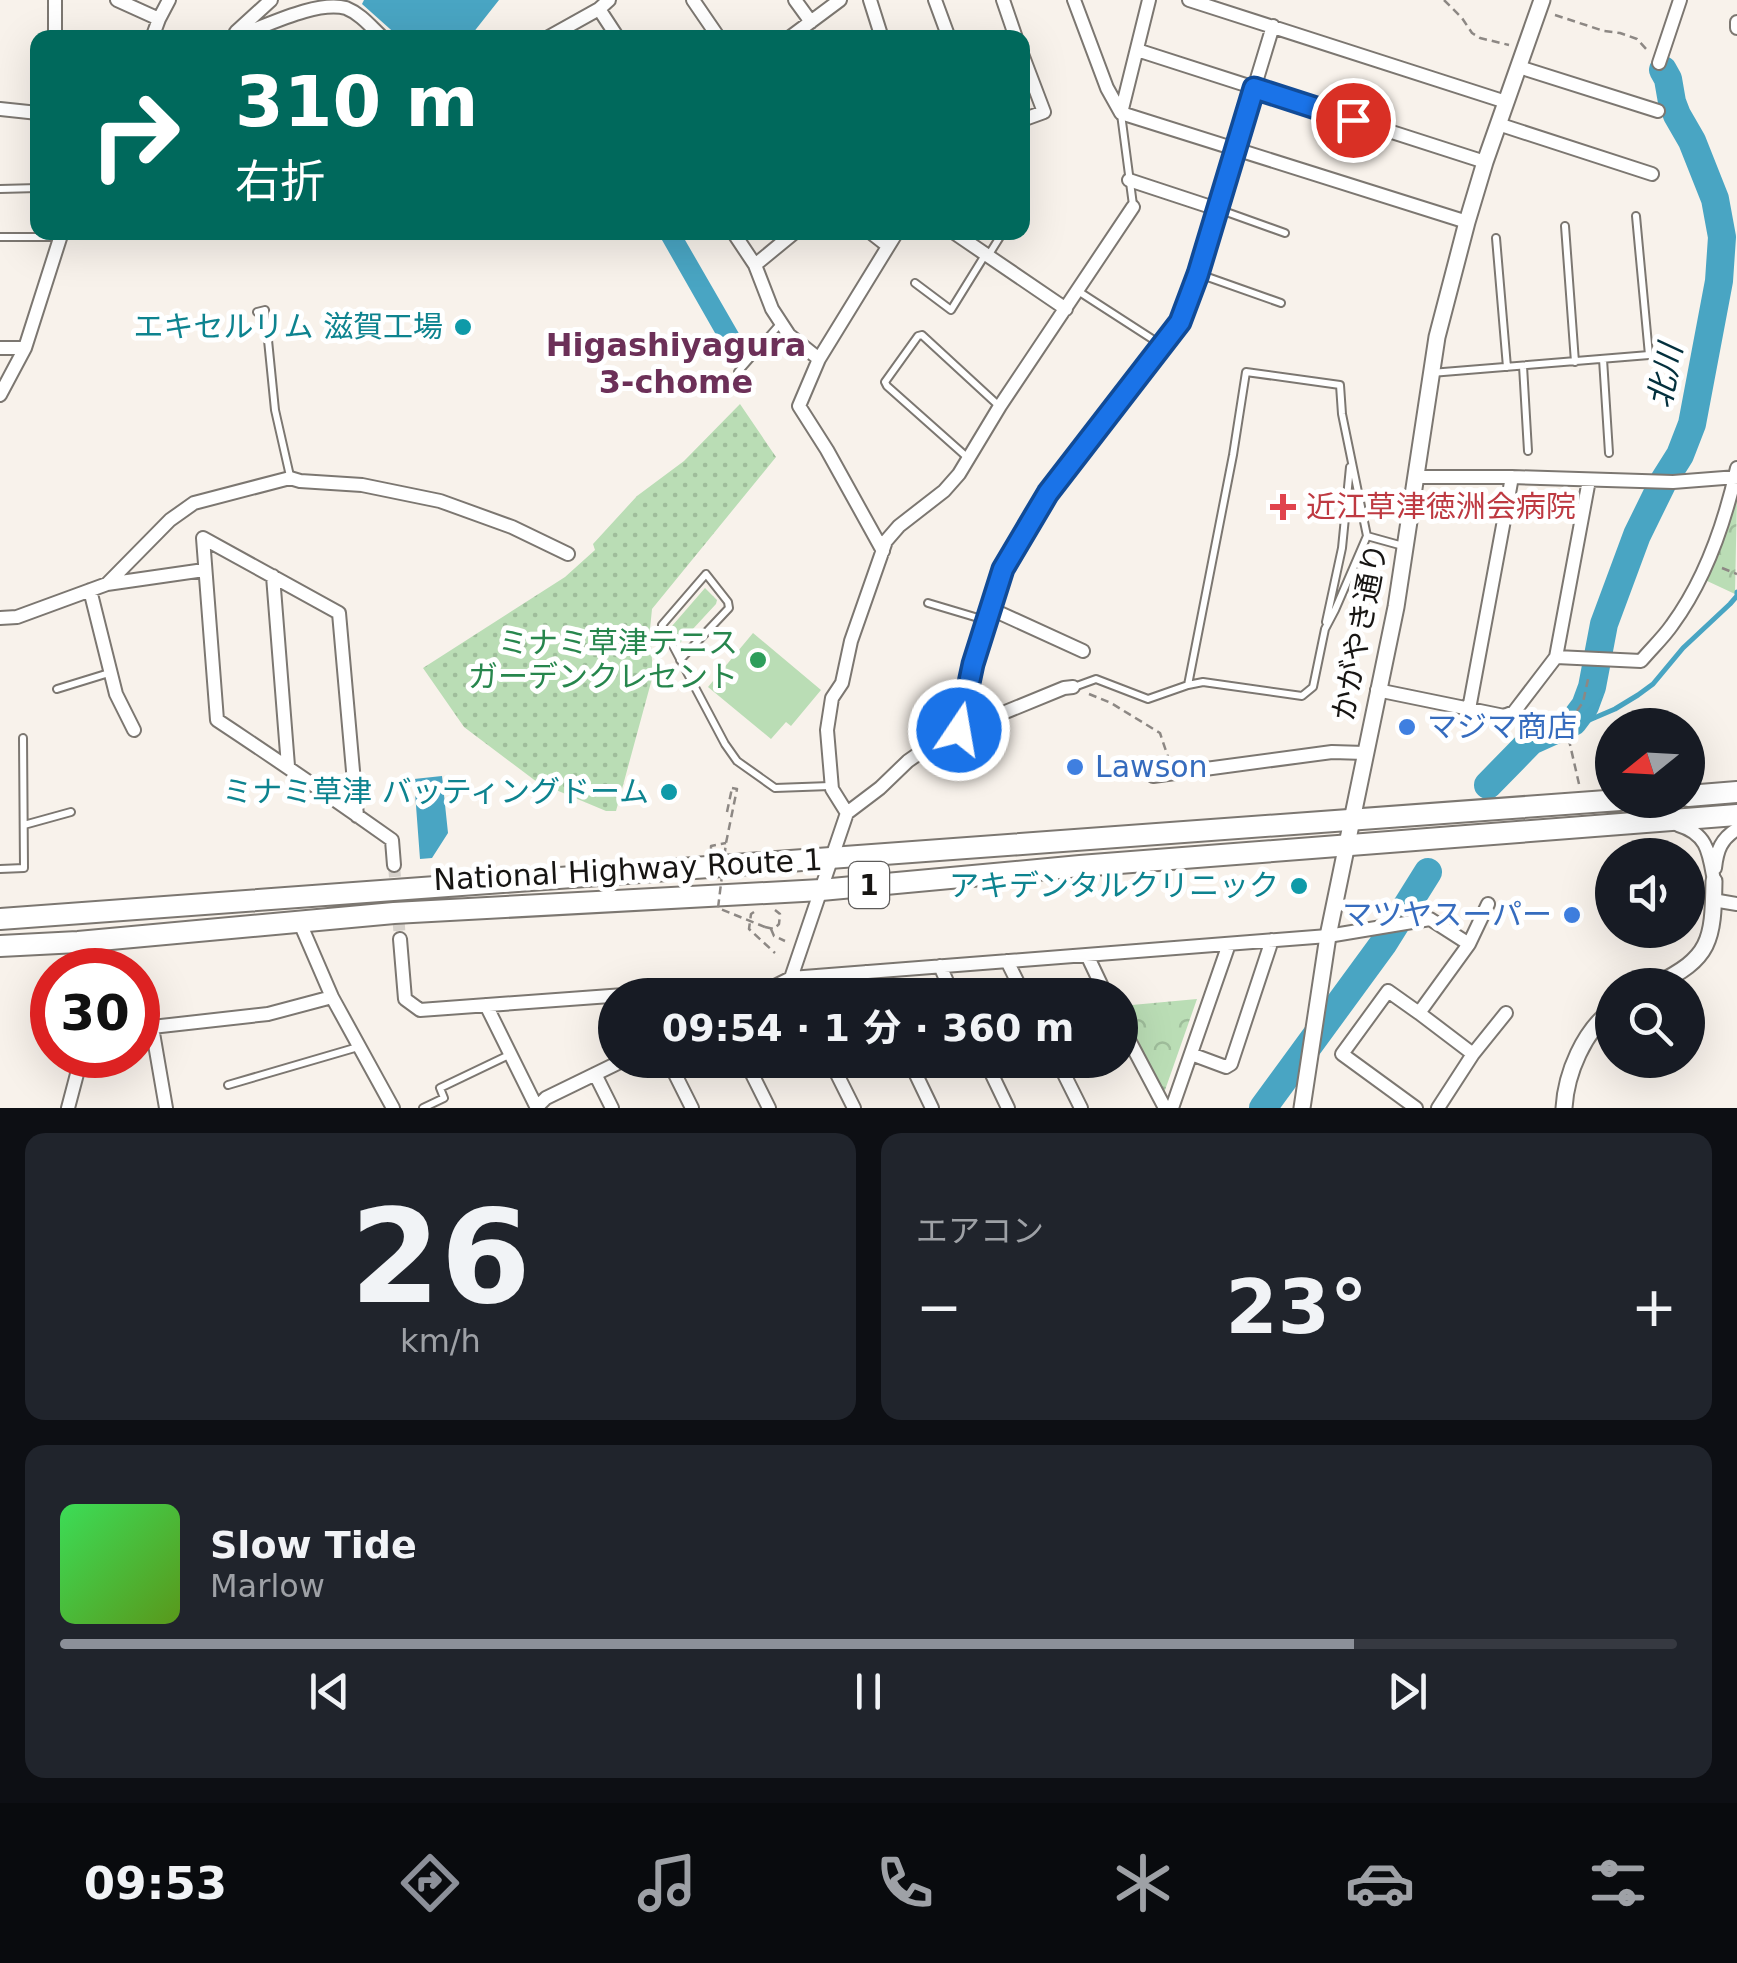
<!DOCTYPE html>
<html lang="ja">
<head>
<meta charset="utf-8">
<style>
  :root { --surface:#171b24; --page:#20242c; --text:#f1f3f6; --muted:#9ea1a6; --line:#363941; --accent:#8c9099 }
  body { margin:0; font-family:"DejaVu Sans","Noto Sans JP",sans-serif; background:var(--page); color:var(--text); height:100vh; display:flex; flex-direction:column; font-size:38px; white-space:nowrap }
  * { box-sizing:border-box; margin:0 }
  p { font-size:32px; color:var(--muted) }
  .icon { flex:none; width:55px; height:55px; fill:none; stroke:currentColor; stroke-width:2; stroke-linecap:round; stroke-linejoin:round }
  .map { position:relative; height:1108px; overflow:hidden }
  .panel { display:flex; flex-direction:column; gap:25px; padding:25px; background:#0d0f14; flex:1 }
  .panel>* { flex:none }
  .banner { position:absolute; left:30px; top:30px; width:1000px; height:210px; border-radius:20px; box-shadow:0 10px 40px #0002; background:#00695c; color:#fff; overflow:hidden }
  .needle { width:65px; rotate:252deg }
  .tools { position:absolute; left:1595px; top:708px; display:grid; gap:20px }
  .tools a { display:grid; place-items:center; width:110px; height:110px; border-radius:50%; background:var(--surface); box-shadow:0 10px 40px #0002; font-size:50px }
  .speed { position:absolute; left:30px; top:948px; display:flex; gap:20px; font-size:50px; font-weight:700; text-align:center }
  .speed>* { display:grid; place-content:center; width:130px; height:130px; border-radius:50%; background:var(--surface); box-shadow:0 10px 40px #0002; line-height:1 }
  .speed .limit { border:15px solid #d22; background:#fff; color:#111 }
  .pin { position:absolute; display:grid; place-items:center; width:85px; height:85px; color:#fff; margin:-42px; border:5px solid #fff; border-radius:50%; box-shadow:0 2px 10px #0007 }
  .me { position:absolute; width:110px; margin:-55px; rotate:12deg; stroke-linejoin:round; filter:drop-shadow(0 0 8px #0008) }
  .turn { display:flex; align-items:center; gap:35px; height:210px; padding:0 40px; font-size:45px }
  .turn .icon { width:130px; height:130px; stroke-width:2.5 }
  .turn b { display:block; font-size:70px; line-height:85px }
  .big { font-size:75px; font-weight:700; line-height:1.1 }
  .panel .widget { flex:1; display:flex; flex-direction:column; justify-content:center; gap:15px; min-width:0; padding:0 35px; border-radius:20px; background:var(--page) }
  .panel .dial { align-items:center; gap:0 }
  .dial b { font-size:130px; line-height:1 }
  .song { display:flex; align-items:center; gap:30px }
  .cover { width:120px; height:120px; border-radius:15px; background:linear-gradient(135deg,hsl(130 70% 55%),hsl(90 70% 35%)) }
  .played { height:10px; border-radius:5px; background:linear-gradient(90deg,var(--accent) 80%,var(--line) 80%) }
  .keys { display:flex; justify-content:space-around; direction:ltr }
  .heat { display:flex; justify-content:space-between; align-items:center; font-size:55px; direction:ltr }
  .panel .tiles { flex:1; display:grid; gap:25px; grid-template-columns:1fr 1fr }
  .widget:last-child { grid-column:span 2 }
  .trip { position:absolute; left:598px; top:978px; width:540px; height:100px; border-radius:50px; background:var(--surface); box-shadow:0 10px 40px #0002; font-weight:700; line-height:100px; text-align:center }
  .dock { display:flex; height:160px; justify-content:space-around; align-items:center; background:#090b0e; color:var(--muted) }
  .dock .icon { width:70px; height:70px }
  .dock .active { color:var(--accent) }
  .dock b { font-size:45px; color:var(--text) }
  .map>svg:first-child { display:block }
  .grass { fill:url(#grass-dots) }
  .forest { fill:url(#forest-crowns) }
  .pitch { fill:#baddb5 }
  .water { fill:#49a5c3 }
  .lines { fill:none; stroke-linecap:round; stroke-linejoin:round }
  .stream { stroke:#49a5c3; stroke-width:5 }
  .river { stroke:#49a5c3; stroke-width:28 }
  .minor-tunnel { stroke:#d6d1cb; stroke-width:12; stroke-dasharray:12 6; stroke-linecap:butt }
  .service-casing { stroke:#7c7771; stroke-width:10 }
  .minor-casing { stroke:#7c7771; stroke-width:16 }
  .tertiary-casing { stroke:#7c7771; stroke-width:19 }
  .trunk-casing { stroke:#7c7771; stroke-width:24 }
  .path { stroke:#8d8884; stroke-width:2.5; stroke-dasharray:8 5; stroke-linecap:butt }
  .service { stroke:#fff; stroke-width:6 }
  .minor { stroke:#fff; stroke-width:12 }
  .tertiary { stroke:#fff; stroke-width:15 }
  .trunk { stroke:#fff; stroke-width:20 }
  .path-bridge { stroke:#8d8884; stroke-width:2.5; stroke-dasharray:8 5; stroke-linecap:butt }
  .route-casing { stroke:#114b97; stroke-width:25 }
  .route { stroke:#1a73e8; stroke-width:18 }
  .culture-dot { fill:#0f9aa8; stroke:#fff; stroke-width:4 }
  .health-dot { fill:#e0444e; stroke:#fff; stroke-width:4 }
  .leisure-dot { fill:#2e9e5b; stroke:#fff; stroke-width:4 }
  .shop-dot { fill:#3f7fe0; stroke:#fff; stroke-width:4 }
  .labels { text-anchor:middle; stroke-width:10; stroke-linejoin:round; paint-order:stroke }
  .shield { fill:#fff; stroke:#5d5b5a; stroke-width:2.5 }
  .shield-label { font-size:28px; font-weight:bold; fill:#171513 }
  .culture-label { font-size:30px; fill:#0d838f; stroke:#fff; text-anchor:end }
  .health-label { font-size:30px; fill:#be3a42; stroke:#fff; text-anchor:start }
  .street-label { font-size:30px; fill:#171513; stroke:#fff }
  .leisure-label { font-size:30px; fill:#27864d; stroke:#fff; text-anchor:end }
  .shop-label { font-size:30px; fill:#366cbe; stroke:#fff; text-anchor:start }
  .neighbourhood-label { font-size:32px; font-weight:bold; fill:#6c3058; stroke:#fff }
  .water-label { font-size:32px; font-style:italic; fill:#03303d; stroke:#fff }
</style>
</head>
<body>
<div class="map">
<svg width="1737" height="1108" viewBox="0 0 1737 1108">
  <defs>
    <pattern id="grass-dots" width="8" height="8" patternUnits="userSpaceOnUse" patternTransform="scale(2.5)"><rect width="8" height="8" fill="#baddb5"/><path d="M2 2h.1M6 6h.1" fill="none" stroke="#9fbd9b" stroke-width="1.8" stroke-linecap="round"/></pattern>
    <pattern id="forest-crowns" width="20" height="18" patternUnits="userSpaceOnUse" patternTransform="scale(2.5)"><rect width="20" height="18" fill="#baddb5"/><path d="M2 6a3 3 0 1 1 6 0M12 15a3 3 0 1 1 6 0" fill="none" stroke="#9fbd9b"/></pattern>
  </defs>
  <rect width="100%" height="100%" fill="#f8f2eb"/>
  <path class="grass" d="M 740,404 L 776,457 L 652,609 L 650,629 L 653,675 L 616,811 L 606,811 L 537,782 L 464,727 L 423,668 L 565,577 L 595,550 L 593,544 L 637,496 L 684,461 Z
    M 705,588 L 717,600 L 716,604 L 679,644 L 672,626 Z"/>
  <path class="forest" d="M 1737,495 L 1735,594 L 1705,580 Z
    M 1197,999 L 1164,1093 L 1121,1006 Z"/>
  <path class="pitch" d="M 753,633 L 821,690 L 791,726 L 786,722 L 771,739 L 708,687 Z"/>
  <path class="water" d="M 364,0 L 499,0 L 469,38 L 399,37 L 362,4 Z
    M 658,233 L 681,233 L 745,344 L 743,347 L 748,355 L 740,363 L 737,358 L 731,361 Z
    M 442,776 L 448,833 L 432,858 L 420,859 L 414,779 Z"/>
  <g class="lines">
    <path class="stream" d="M 1573,722 L 1587,721 L 1615,709 L 1638,695 L 1653,684 L 1683,648 L 1730,604 L 1737,596 L 1737,592"/>
    <path class="river" d="M 1488,785 L 1531,741 L 1573,722 L 1585,706 L 1592,687 L 1604,624 L 1637,535 L 1663,482 L 1680,455 L 1692,424 L 1719,281 L 1722,237 L 1715,199 L 1692,141 L 1677,115 L 1672,102 L 1668,79 L 1663,70
      M 1263,1108 L 1383,944 L 1428,872"/>
    <path class="minor-tunnel" d="M 394,865 L 400,939"/>
    <defs>
      <path id="service" d="M 1121,114 L 1133,205
        M 0,189 L 38,188
        M 1218,209 L 1285,233
        M 1565,226 L 1575,362
        M 0,237 L 59,237
        M 1496,238 L 1507,367
        M 988,256 L 1003,232
        M 1199,274 L 1281,303
        M 915,283 L 951,310 L 985,255
        M 1078,291 L 1160,344
        M 257,312 L 265,310 L 275,410 L 290,476
        M 1603,359 L 1609,453
        M 1523,366 L 1528,451
        M 738,372 L 780,324
        M 1431,373 L 1649,355 L 1636,216
        M 968,458 L 887,386 L 885,382 L 918,336 L 922,335 L 998,405
        M 928,603 L 985,620
        M 1326,622 L 1342,548 L 1350,467
        M 680,660 L 729,608 L 728,602 L 706,574 L 662,625 L 725,744 L 737,761 L 775,788 L 830,786
        M 1188,685 L 1233,455 L 1246,372 L 1340,385 L 1342,414 L 1367,536 L 1403,546
        M 1074,687 L 1096,679 L 1148,699 L 1188,685 L 1203,682 L 1302,696 L 1313,687 L 1325,629 L 1335,610 L 1367,536
        M 57,689 L 109,673
        M 24,825 L 71,812
        M 0,869 L 24,868 L 23,738
        M 228,1085 L 358,1047
        M 423,1108 L 444,1098 L 440,1088 L 509,1055"/>
      <path id="minor" d="M 55,0 L 55,38
        M 117,0 L 159,19
        M 693,0 L 719,38
        M 795,0 L 811,22
        M 870,0 L 882,38
        M 935,0 L 949,38
        M 1003,0 L 1016,38
        M 1074,0 L 1107,88 L 1121,113 L 1467,222
        M 1189,0 L 1506,102
        M 599,9 L 618,38
        M 1737,22 L 1737,28
        M 236,32 L 271,0
        M 152,38 L 159,19 L 169,0
        M 232,38 C 263,28 314,0 346,8 C 361,14 371,27 383,38
        M 547,38 L 599,9 L 609,0
        M 789,38 L 840,0
        M 1137,50 L 1485,162
        M 1022,54 L 1044,112 L 1022,120
        M 1659,63 L 1680,0
        M 1519,67 L 1658,111
        M 0,109 L 38,113
        M 1121,113 L 1149,0
        M 1498,124 L 1652,174
        M 1129,180 L 1217,209
        M 733,232 L 755,265
        M 795,232 L 755,265 L 772,309 L 789,335 L 819,359 L 799,406 L 827,450 L 883,551
        M 870,232 L 888,246
        M 953,232 L 1066,309
        M 0,348 L 25,348
        M 819,359 L 897,232
        M 0,395 L 25,348 L 62,232
        M 1417,477 L 1512,477 L 1673,482 L 1737,477
        M 273,576 L 288,766
        M 107,584 L 170,520 L 194,503 L 290,478 L 300,481 L 362,485 L 440,501 L 512,527 L 568,554
        M 90,590 L 116,694 L 134,730
        M 991,609 L 1083,651
        M 0,618 L 17,617 L 107,584 L 204,570
        M 1556,657 L 1641,661 C 1651,649 1663,638 1672,625 C 1705,580 1725,522 1737,468
        M 1377,690 L 1504,716 L 1514,712 L 1556,657 L 1589,480
        M 1469,709 L 1512,477
        M 959,731 L 1064,688 L 1073,687
        M 1153,776 L 1332,752 L 1365,753
        M 847,813 L 832,789 L 827,730 L 832,698 L 842,683 L 851,641 L 886,541 L 899,526 L 944,491 L 959,474 L 1000,406 L 1133,207
        M 357,816 L 339,613 L 203,538 L 217,720 C 276,759 334,799 392,840 L 394,865
        M 1678,825 C 1708,834 1709,853 1714,881
        M 1715,868 C 1717,850 1721,839 1737,829
        M 1713,900 L 1737,904
        M 300,923 L 332,997 L 393,1108
        M 400,939 L 405,999 L 420,1010 L 624,995
        M 78,942 L 81,970
        M 1469,944 L 1488,904
        M 1087,955 L 1106,995
        M 1007,961 L 1024,995
        M 940,966 L 953,995
        M 866,972 L 877,995
        M 757,995 L 791,978 L 1328,936 L 1430,919 L 1469,944 L 1419,1013 L 1473,1054 L 1438,1108
        M 797,995 L 791,978 L 847,813 L 880,788 L 908,761 L 931,745 L 959,731 L 973,664 L 1003,569 L 1048,493 L 1179,323 L 1198,273 L 1273,26
        M 486,1005 L 537,1108
        M 1120,1023 L 1165,1108
        M 152,1027 L 268,1014 L 332,997
        M 138,1028 L 152,1027 L 166,1108
        M 1191,1054 L 1226,1067 L 1231,1064 L 1272,940
        M 1473,1054 L 1506,1013
        M 668,1060 L 692,1108
        M 745,1060 L 769,1108
        M 830,1060 L 854,1108
        M 909,1060 L 932,1108
        M 985,1060 L 1008,1108
        M 1057,1060 L 1081,1108
        M 595,1074 L 612,1108
        M 68,1108 L 82,1055
        M 536,1108 L 546,1098 L 624,1060
        M 1172,1108 L 1229,944
        M 1416,1108 L 1342,1054 L 1388,991 L 1419,1013"/>
      <path id="tertiary" d="M 1655,985 C 1711,958 1713,941 1714,881
        M 1302,1108 L 1328,936 L 1396,607 L 1437,337 L 1467,222 L 1485,162 L 1542,0
        M 1564,1108 C 1566,1073 1584,1031 1612,1010"/>
      <path id="trunk" d="M 1688,796 L 1737,792
        M 0,919 L 1620,800
        M 0,946 L 78,942 L 394,913 L 821,890 L 1080,866 L 1737,815"/>
    </defs>
    <use href="#service" class="service-casing"/>
    <use href="#minor" class="minor-casing"/>
    <use href="#tertiary" class="tertiary-casing"/>
    <use href="#trunk" class="trunk-casing"/>
    <path class="path" d="M 1444,0 L 1462,18 L 1472,33 L 1480,38 L 1509,45
      M 1555,15 L 1604,31 L 1620,33 L 1637,39 L 1648,51
      M 1722,568 L 1737,574
      M 1089,694 L 1111,703 L 1160,733 L 1168,757
      M 1579,784 L 1566,727 L 1583,702 L 1589,675
      M 727,812 L 732,788
      M 711,849 L 711,846 L 726,843
      M 754,912 L 751,914 L 749,929 L 775,953
      M 765,927 L 774,929 L 779,924 L 780,914 L 775,910
      M 771,929 L 774,936 L 785,941"/>
    <use href="#service" class="service"/>
    <use href="#minor" class="minor"/>
    <use href="#tertiary" class="tertiary"/>
    <use href="#trunk" class="trunk"/>
    <path class="path-bridge" d="M 732,788 L 737,789 L 726,843 L 718,908 L 765,927"/>
  </g>
  <g class="lines">
    <defs>
      <path id="route" d="M 959,730 L 973,664 L 1003,569 L 1048,493 L 1180,322 L 1198,274 L 1254,88 L 1353,120"/>
    </defs>
    <use href="#route" class="route-casing"/>
    <use href="#route" class="route"/>
  </g>
  <g class="culture-dot">
    <circle cx="463" cy="327" r="10"/>
    <circle cx="669" cy="792" r="10"/>
    <circle cx="1299" cy="886" r="10"/>
  </g>
  <path class="health-dot" d="M1278 492h10v10h10v10h-10v10h-10v-10h-10v-10h10z"/>
  <circle class="leisure-dot" cx="758" cy="660" r="10"/>
  <g class="shop-dot">
    <circle cx="1407" cy="727" r="10"/>
    <circle cx="1075" cy="767" r="10"/>
    <circle cx="1572" cy="915" r="10"/>
  </g>
  <g class="labels">
    <rect class="shield" x="849" y="862" width="40" height="46" rx="8"/>
    <g class="shield-label">
      <text x="869" y="895">1</text>
    </g>
    <g class="culture-label">
      <text x="443" y="337">エキセルリム 滋賀工場</text>
      <text x="649" y="802">ミナミ草津 バッティングドーム</text>
      <text x="1279" y="896">アキデンタルクリニック</text>
    </g>
    <g class="health-label">
      <text x="1306" y="517">近江草津徳洲会病院</text>
    </g>
    <g class="street-label">
      <text transform="translate(1360 632) rotate(-79)" y="10">かがやき通り</text>
      <text transform="translate(628 870) rotate(-3)" y="10">National Highway Route 1</text>
    </g>
    <g class="leisure-label">
      <text x="738" y="653">ミナミ草津テニス<tspan x="738" dy="34">ガーデンクレセント</tspan></text>
    </g>
    <g class="shop-label">
      <text x="1427" y="737">マジマ商店</text>
      <text x="1095" y="777">Lawson</text>
      <text x="1552" y="925" text-anchor="end">マツヤスーパー</text>
    </g>
    <g class="neighbourhood-label">
      <text x="676" y="356">Higashiyagura<tspan x="676" dy="37">3-chome</tspan></text>
    </g>
    <g class="water-label">
      <text transform="translate(1665 376) rotate(-79)" y="11">北川</text>
    </g>
  </g>
</svg>
<div class="tools">
<a><svg class="needle" viewBox="-14 -14 28 28"><path d="M0-13l5 13h-10z" fill="#e53935"/><path d="M0 13l5-13h-10z" fill="#9ea1a6"/></svg></a>
<a><svg class="icon" aria-label="sound" viewBox="0 0 24 24"><path d="M4 9h4l5-4v14l-5-4H4zM17 9q2 3 0 6"/></svg></a>
<a><svg class="icon" aria-label="search" viewBox="0 0 24 24"><circle cx="10" cy="10" r="6"/><path d="M15 15l6 6"/></svg></a>
</div>
<div class="speed"><div class="limit">30</div></div>
<div class="pin" style="left:1353px;top:120px;background:#d93025"><svg class="icon" aria-label="arrive" viewBox="0 0 24 24"><path d="M6 21V4h12l-3 4 3 4H6"/></svg></div>
<svg class="me" style="left:959px;top:730px" viewBox="-20 -20 40 40"><circle r="17" fill="#1a73e8" stroke="#fff" stroke-width="3"/><path d="M0-11L8 9 0 5-8 9z" fill="#fff"/></svg>
<div class="trip">09:54 · 1 分 · 360 m</div>
<div class="banner">
<div class="turn"><svg class="icon" aria-label="right" viewBox="0 0 24 24"><path d="M7 20v-9h11M14 6l5 5-5 5"/></svg><div><b>310 m</b>右折</div></div>
</div>
</div>
<section class="panel">
<div class="tiles">
<div class="widget dial"><b>26</b><p>km/h</p></div>
<div class="widget"><p>エアコン</p>
<div class="heat"><a>−</a><b class="big">23°</b><a>+</a></div>
</div>
<div class="widget">
<div class="song"><i class="cover"></i><div><b>Slow Tide</b><p>Marlow</p></div></div>
<div class="played"></div>
<div class="keys"><svg class="icon" aria-label="previous" viewBox="0 0 24 24"><path d="M18 5L8 12l10 7zM5 5v14"/></svg><svg class="icon" aria-label="pause" viewBox="0 0 24 24"><path d="M8 5v14M16 5v14"/></svg><svg class="icon" aria-label="next" viewBox="0 0 24 24"><path d="M6 5l10 7-10 7zM19 5v14"/></svg></div>
</div>
</div>
</section>
<nav class="dock">
<b>09:53</b>
<svg class="icon active" aria-label="directions" viewBox="0 0 24 24"><path d="M12 3l9 9-9 9-9-9zM9 14v-3h6M13 9l2 2-2 2"/></svg>
<svg class="icon" aria-label="music" viewBox="0 0 24 24"><path d="M9 18V5l10-2v13"/><circle cx="6" cy="18" r="3"/><circle cx="16" cy="16" r="3"/></svg>
<svg class="icon" aria-label="phone" viewBox="0 0 24 24"><path d="M5 4h4l2 5-3 2q2 4 5 5l2-3 5 2v4C11 20 4 13 5 4z"/></svg>
<svg class="icon" aria-label="climate" viewBox="0 0 24 24"><path d="M12 3v18M4 7l16 10M4 17L20 7"/></svg>
<svg class="icon" aria-label="car" viewBox="0 0 24 24"><path d="M5 17H2v-5l4-1 3-4h7l3 4 3 1v5h-3M9 17h6M6 11h13"/><circle cx="7" cy="17" r="2"/><circle cx="17" cy="17" r="2"/></svg>
<svg class="icon" aria-label="filters" viewBox="0 0 24 24"><path d="M4 7h16M4 17h16"/><circle cx="9" cy="7" r="2"/><circle cx="15" cy="17" r="2"/></svg>
</nav>
</body>
</html>
